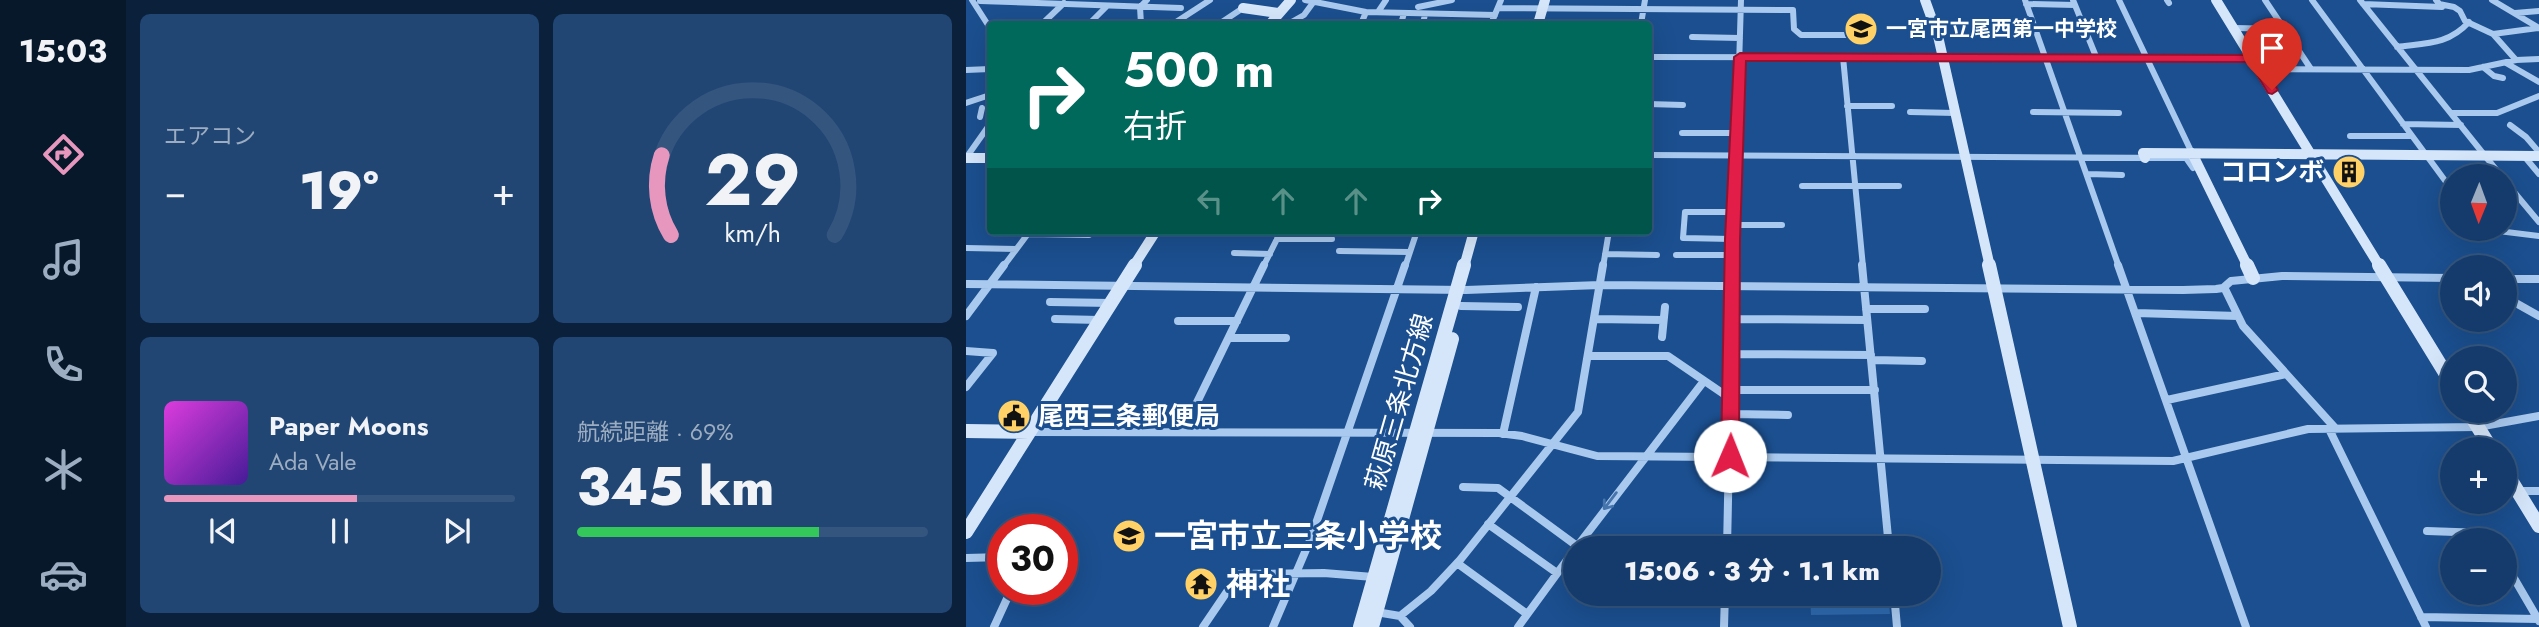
<!DOCTYPE html>
<html lang="ja">
<head>
<meta charset="utf-8">
<style>
  :root { --surface:#143b6b; --page:#214673; --text:#f1f3f6; --muted:#9dadc1; --line:#33557e; --accent:#e797bd }
  body { margin:0; font-family:Jost,"Noto Sans JP",sans-serif; background:var(--page); color:var(--text); height:100vh; display:flex; flex-direction:column; font-size:26px; white-space:nowrap }
  * { box-sizing:border-box; margin:0 }
  p { font-size:23px; color:var(--muted) }
  .icon { flex:none; width:38px; height:38px; fill:none; stroke:currentColor; stroke-width:2; stroke-linecap:round; stroke-linejoin:round }
  .map { position:relative; flex:1; overflow:hidden }
  .details { display:flex; flex-direction:column; gap:14px; padding:14px; background:#0b203b; width:840px }
  .details>* { flex:none }
  .banner { position:absolute; left:21px; top:21px; width:665px; height:214px; border-radius:7px; box-shadow:0 7px 28px #0002,0 0 0 2px var(--line); background:#00695c; color:#fff; overflow:hidden }
  .needle { width:46px; rotate:181deg }
  .fabs { position:absolute; left:1474px; top:164px; display:grid; gap:14px }
  .fabs a { display:grid; place-items:center; width:77px; height:77px; border-radius:50%; background:var(--surface); box-shadow:0 7px 28px #0002,0 0 0 2px var(--line); font-size:35px }
  .speed { position:absolute; left:21px; top:514px; display:flex; gap:14px; font-size:35px; font-weight:700; text-align:center }
  .speed>* { display:grid; place-content:center; width:91px; height:91px; border-radius:50%; background:var(--surface); box-shadow:0 7px 28px #0002,0 0 0 2px var(--line); line-height:1 }
  .speed .limit { border:10px solid #d22; background:#fff; color:#111 }
  .pin { position:absolute; display:grid; place-items:center; width:60px; height:60px; color:#fff; margin:-72px -30px; border-radius:50% 50% 50% 0; rotate:-45deg; box-shadow:0 0 7px #0007 }
  .pin .icon { rotate:45deg }
  .me { position:absolute; width:77px; margin:-38px; rotate:1deg; stroke-linejoin:round; filter:drop-shadow(0 0 5px #0008) }
  .turn { display:flex; align-items:center; gap:24px; height:147px; padding:0 21px; font-size:32px }
  .turn .icon { width:91px; height:91px; stroke-width:2.5 }
  .turn b { display:block; font-size:49px; line-height:60px }
  .lanes { display:flex; align-items:center; height:66px; padding:0 21px; background:#0003; justify-content:center; gap:35px; direction:ltr }
  .lanes .off { opacity:.35 }
  .big { font-size:52px; font-weight:800; line-height:1.1 }
  .details .card { flex:1; display:flex; flex-direction:column; justify-content:center; gap:10px; min-width:0; padding:0 24px; border-radius:10px; background:var(--page) }
  .details .dial { align-items:center; gap:0 }
  .dial svg { height:182px; overflow:visible; fill:none; stroke:var(--line); stroke-width:7; stroke-linecap:round; text-anchor:middle }
  .dial text { fill:var(--text); stroke:none }
  .song { display:flex; align-items:center; gap:21px }
  .cover { width:84px; height:84px; border-radius:10px; background:linear-gradient(135deg,hsl(300 70% 55%),hsl(260 70% 35%)) }
  .played { height:7px; border-radius:4px; background:linear-gradient(90deg,var(--accent) 55%,var(--line) 55%) }
  .keys { display:flex; justify-content:space-around; direction:ltr }
  .heat { display:flex; justify-content:space-between; align-items:center; font-size:38px; direction:ltr }
  .charge { height:10px; border-radius:5px; background:linear-gradient(90deg,#34c759 69%,var(--line) 0) }
  .details .tiles { flex:1; display:grid; gap:14px; grid-template-columns:repeat(2,1fr) }
  .trip { position:absolute; left:597px; top:536px; width:378px; height:70px; border-radius:35px; background:var(--surface); box-shadow:0 7px 28px #0002,0 0 0 2px var(--line); font-weight:800; line-height:70px; text-align:center }
  main { display:flex; flex:1; min-height:0 }
  .tabs { display:flex; flex-direction:column; width:126px; justify-content:space-around; align-items:center; background:#08182b; color:var(--muted) }
  .tabs .icon { width:49px; height:49px }
  .tabs .current { color:var(--accent) }
  .tabs b { font-size:32px; color:var(--text) }
  .map>svg:first-child { display:block }
  .green { fill:#2e69ad }
  .lines { fill:none; stroke-linecap:round; stroke-linejoin:round }
  .street-far1 { stroke:#a9c9ee; stroke-width:6 }
  .street { stroke:#a9c9ee; stroke-width:8 }
  .secondary-far1 { stroke:#d6e6fa; stroke-width:10 }
  .secondary { stroke:#d6e6fa; stroke-width:14 }
  .oneway { stroke:#4674ac }
  .route { fill:#e11d48; stroke:#92132f; stroke-width:2 }
  .labels { text-anchor:middle; stroke-width:6; stroke-linejoin:round; paint-order:stroke }
  .far-poi-label { font-size:21px; font-weight:bold; fill:#fff; stroke:#1b4f8f; text-anchor:start }
  .poi-label { font-size:26px; font-weight:bold; fill:#fff; stroke:#1b4f8f; text-anchor:end }
  .street-label { font-size:26px; fill:#fff; stroke:#1b4f8f }
  .near-poi-label { font-size:32px; font-weight:bold; fill:#fff; stroke:#1b4f8f; text-anchor:start }
</style>
</head>
<body>
<main>
<nav class="tabs">
<b>15:03</b>
<svg class="icon current" aria-label="directions" viewBox="0 0 24 24"><path d="M12 3l9 9-9 9-9-9zM9 14v-3h6M13 9l2 2-2 2"/></svg>
<svg class="icon" aria-label="music" viewBox="0 0 24 24"><path d="M9 18V5l10-2v13"/><circle cx="6" cy="18" r="3"/><circle cx="16" cy="16" r="3"/></svg>
<svg class="icon" aria-label="phone" viewBox="0 0 24 24"><path d="M5 4h4l2 5-3 2q2 4 5 5l2-3 5 2v4C11 20 4 13 5 4z"/></svg>
<svg class="icon" aria-label="climate" viewBox="0 0 24 24"><path d="M12 3v18M4 7l16 10M4 17L20 7"/></svg>
<svg class="icon" aria-label="car" viewBox="0 0 24 24"><path d="M5 17H2v-5l4-1 3-4h7l3 4 3 1v5h-3M9 17h6M6 11h13"/><circle cx="7" cy="17" r="2"/><circle cx="17" cy="17" r="2"/></svg>
</nav>
<section class="details">
<div class="tiles">
<div class="card"><p>エアコン</p>
<div class="heat"><a>−</a><b class="big">19°</b><a>+</a></div>
</div>
<div class="card dial"><svg viewBox="0 0 100 80">
<path d="M14 69A42 42 0 1 1 86 69"/>
<path d="M14 69A42 42 0 0 1 10 34" stroke="#e797bd"/>
<text x="50" y="56" font-size="32" font-weight="700">29</text>
<text x="50" y="72" font-size="11">km/h</text>
</svg></div>
<div class="card">
<div class="song"><i class="cover"></i><div><b>Paper Moons</b><p>Ada Vale</p></div></div>
<div class="played"></div>
<div class="keys"><svg class="icon" aria-label="previous" viewBox="0 0 24 24"><path d="M18 5L8 12l10 7zM5 5v14"/></svg><svg class="icon" aria-label="pause" viewBox="0 0 24 24"><path d="M8 5v14M16 5v14"/></svg><svg class="icon" aria-label="next" viewBox="0 0 24 24"><path d="M6 5l10 7-10 7zM19 5v14"/></svg></div>
</div>
<div class="card"><p>航続距離 · 69%</p><b class="big">345 km</b><div class="charge"></div></div>
</div>
</section>
<div class="map">
<svg width="1573" height="627" viewBox="0 0 1573 627">
  <rect width="100%" height="100%" fill="#1b4f8f"/>
  <path class="green" d="M 844,593 L 922,593 L 924,614 L 845,615 Z"/>
  <g class="lines">
    <path class="street-far1" d="M 6,0 L 24,28
      M 339,0 L 400,12 L 529,15
      M 1059,0 L 1153,267
      M 1107,0 L 1131,59
      M 1153,0 L 1226,153
      M 1201,0 L 1203,3
      M 1299,0 L 1345,69
      M 1346,0 L 1486,190
      M 1394,0 L 1536,177
      M 1526,0 L 1573,28
      M 14,1 L 215,8
      M 1060,4 L 1109,5
      M 1397,4 L 1476,7 L 1470,0
      M 1473,4 L 1488,7 L 1494,11 L 1499,21 L 1527,34 L 1550,60
      M 452,7 L 486,0
      M 532,8 L 827,10 L 828,29 L 835,35 L 881,35
      M 412,12 L 420,0
      M 1549,13 L 1573,11
      M 76,24 L 98,3
      M 123,24 L 141,6
      M 175,24 L 174,7 L 181,0
      M 207,24 L 244,0
      M 253,24 L 277,8
      M 322,24 L 338,15 L 349,0
      M 395,24 L 400,12
      M 435,24 L 438,13
      M 457,24 L 459,14
      M 525,24 L 535,0
      M 675,24 L 679,0
      M 1268,28 L 1318,29
      M 1527,34 L 1572,28
      M 726,37 L 774,38
      M 1431,47 C 1460,43 1482,45 1503,22
      M 682,57 L 1287,58
      M 877,57 L 897,267
      M 1540,63 L 1573,82
      M 1517,67 L 1528,76 L 1537,78
      M 1293,69 L 1503,70 L 1550,60 L 1573,59
      M 0,70 L 24,69
      M 0,103 L 24,95
      M 682,104 L 717,105
      M 881,106 L 926,106
      M 944,112 L 989,113
      M 1067,112 L 1153,113
      M 1485,113 L 1531,113 L 1573,96
      M 14,117 L 16,108
      M 1437,124 L 1495,125
      M 1544,125 L 1560,137 L 1573,152
      M 716,133 L 771,133
      M 1384,136 L 1446,136
      M 682,155 L 1220,158 L 1227,168
      M 1558,156 L 1573,174
      M 0,158 L 24,124
      M 1122,174 L 1156,175
      M 1538,180 L 1573,222
      M 836,186 L 933,186
      M 767,225 L 816,225
      M 1516,229 L 1573,236
      M 62,234 L 123,235
      M 311,239 L 366,239
      M 766,239 L 717,238 L 719,212 L 767,212
      M 0,248 L 50,249
      M 373,251 L 443,252
      M 268,253 L 304,254
      M 639,254 L 691,255
      M 710,255 L 766,255
      M 37,267 L 64,231
      M 297,267 L 315,231
      M 439,267 L 451,231
      M 637,267 L 643,231
      M 767,267 L 775,0"/>
    <path class="street" d="M 896,265 L 923,548
      M 1152,265 L 1280,627
      M 1538,279 L 1573,279
      M 0,284 L 500,290 L 634,285 L 1217,290 L 1250,289 L 1257,288 L 1265,281 L 1316,276 L 1486,278
      M 1258,287 L 1277,326 L 1370,429
      M 1538,291 L 1548,302 L 1573,316
      M 84,302 L 145,303
      M 495,306 L 552,307
      M 900,309 L 959,309
      M 1170,313 L 1272,316
      M 0,316 L 38,265
      M 89,319 L 134,320
      M 628,319 L 697,320
      M 766,319 L 901,320
      M 212,321 L 271,321
      M 696,337 L 699,307
      M 263,338 L 320,338
      M 0,351 L 27,353 L 0,387
      M 766,354 L 905,355
      M 622,356 L 702,356 L 765,399
      M 906,360 L 956,361
      M 765,390 L 909,390
      M 1201,400 L 1320,374
      M 765,414 L 822,415
      M 1363,429 L 1460,627
      M 217,431 L 298,265
      M 63,432 L 533,433 L 556,436 L 631,456 L 1207,461 L 1342,429 L 1512,427 L 1573,416
      M 537,434 L 570,287
      M 497,487 L 532,488 L 611,546
      M 1553,491 L 1573,491
      M 522,524 L 591,573
      M 1461,531 L 1518,533 L 1527,541
      M 610,548 L 738,381
      M 761,548 L 767,265
      M 0,558 L 37,557
      M 1538,561 L 1573,621
      M 491,563 L 561,614
      M 928,593 L 931,627
      M 410,612 L 434,616 L 444,627
      M 434,616 L 465,591 L 494,560 L 612,412 L 637,265
      M 1455,617 L 1572,619
      M 28,627 L 45,590
      M 237,627 L 273,574 L 358,573 L 407,577
      M 307,627 L 345,538 L 439,265
      M 552,627 L 609,549
      M 758,627 L 759,593"/>
    <path class="secondary-far1" d="M 959,0 L 972,36 L 1024,267
      M 1250,0 L 1414,267
      M 277,8 L 312,13
      M 304,24 L 325,0
      M 572,24 L 579,0
      M 1226,153 L 1282,267
      M 0,158 L 24,158
      M 1179,158 L 1177,153 L 1573,156
      M 167,267 L 190,231
      M 498,267 L 508,231"/>
    <path class="secondary" d="M 1023,265 L 1104,627
      M 1281,265 L 1287,278
      M 1413,265 L 1486,384
      M 1502,411 L 1526,450
      M 0,431 L 63,432
      M 1538,469 L 1573,526
      M 0,532 L 169,265
      M 394,627 L 498,265
      M 406,627 L 486,339"/>
  </g>
  <defs><path id="oneway-shaft" d="M-6 0H5M1.5-3L5.5 0L1.5 3" fill="none" stroke-width="1.6" stroke-linecap="round" stroke-linejoin="round" transform="scale(1.75)"/></defs>
  <use class="oneway" href="#oneway-shaft" transform="translate(644 501) rotate(127)"/>
  <path class="route" d="M 774,53 L 1287,55 L 1291,56 L 1312,90 L 1306,94 L 1302,93 L 1283,62 L 780,61 L 774,239 L 773,456 L 770,462 L 764,464 L 758,462 L 755,456 L 759,239 L 768,57 Z"/>
  <defs>
    <symbol id="school-disc" viewBox="-11 -11 22 22"><circle r="9.5" fill="#ffd166" stroke="#1b4f8f"/><path d="M0-5L7-2L0 1L-7-2ZM-4 1L0 2.5L4 1V4Q0 6-4 4Z" fill="#111"/></symbol>
    <symbol id="building-disc" viewBox="-11 -11 22 22"><circle r="9.5" fill="#ffd166" stroke="#1b4f8f"/><path d="M-4-6H4V6H1V3H-1V6H-4ZM-2.5-4.3h1.7v1.8h-1.7ZM.8-4.3h1.7v1.8H.8ZM-2.5-1h1.7V.8h-1.7ZM.8-1h1.7V.8H.8Z" fill="#111"/></symbol>
    <symbol id="civic-disc" viewBox="-11 -11 22 22"><circle r="9.5" fill="#ffd166" stroke="#1b4f8f"/><path d="M-.6-6.5H3V-4.5H.6V-3L4-1V1h2V6H-6V1h2V-1L-.6-3ZM-1.2 2.5V6h2.4V2.5Z" fill="#111"/></symbol>
    <symbol id="temple-disc" viewBox="-11 -11 22 22"><circle r="9.5" fill="#ffd166" stroke="#1b4f8f"/><path d="M0-6L5-2H3V0L6.5 2.5H4V6H1.5V3h-3V6H-4V2.5H-6.5L-3 0V-2H-5Z" fill="#111"/></symbol>
  </defs>
  <g fill-rule="evenodd">
    <use href="#school-disc" x="876" y="10" width="38" height="38"/>
    <use href="#building-disc" x="1364" y="153" width="38" height="38"/>
    <use href="#civic-disc" x="29" y="397" width="38" height="38"/>
    <use href="#school-disc" x="144" y="517" width="38" height="38"/>
    <use href="#temple-disc" x="216" y="565" width="38" height="38"/>
  </g>
  <g class="labels">
    <g class="far-poi-label">
      <text x="920" y="36">一宮市立尾西第一中学校</text>
    </g>
    <g class="poi-label">
      <text x="1358" y="181">コロンボ</text>
      <text x="72" y="425" text-anchor="start">尾西三条郵便局</text>
    </g>
    <g class="street-label">
      <text transform="translate(433 402) rotate(-74)" y="9">萩原三条北方線</text>
    </g>
    <g class="near-poi-label">
      <text x="188" y="547">一宮市立三条小学校</text>
      <text x="260" y="595">神社</text>
    </g>
  </g>
</svg>
<div class="fabs">
<a><svg class="needle" viewBox="-14 -14 28 28"><path d="M0-13l5 13h-10z" fill="#e53935"/><path d="M0 13l5-13h-10z" fill="#9dadc1"/></svg></a>
<a><svg class="icon" aria-label="sound" viewBox="0 0 24 24"><path d="M4 9h4l5-4v14l-5-4H4zM17 9q2 3 0 6"/></svg></a>
<a><svg class="icon" aria-label="search" viewBox="0 0 24 24"><circle cx="10" cy="10" r="6"/><path d="M15 15l6 6"/></svg></a>
<a>+</a>
<a>−</a>
</div>
<div class="speed"><div class="limit">30</div></div>
<div class="pin" style="left:1306px;top:90px;background:#d93025"><svg class="icon" aria-label="arrive" viewBox="0 0 24 24"><path d="M6 21V4h12l-3 4 3 4H6"/></svg></div>
<svg class="me" style="left:764px;top:456px" viewBox="-20 -20 40 40"><circle r="19" fill="#fff"/><path d="M0-13L10 11 0 6-10 11z" fill="#e11d48"/></svg>
<div class="trip">15:06 · 3 分 · 1.1 km</div>
<div class="banner">
<div class="turn"><svg class="icon" aria-label="right" viewBox="0 0 24 24"><path d="M7 20v-9h11M14 6l5 5-5 5"/></svg><div><b>500 m</b>右折</div></div>
<div class="lanes"><svg class="icon off" aria-label="left" viewBox="0 0 24 24"><path d="M17 20v-9H6M10 6l-5 5 5 5"/></svg><svg class="icon off" aria-label="ahead" viewBox="0 0 24 24"><path d="M12 20V5M6 11l6-6 6 6"/></svg><svg class="icon off" aria-label="ahead" viewBox="0 0 24 24"><path d="M12 20V5M6 11l6-6 6 6"/></svg><svg class="icon" aria-label="right" viewBox="0 0 24 24"><path d="M7 20v-9h11M14 6l5 5-5 5"/></svg></div>
</div>
</div>
</main>
</body>
</html>
